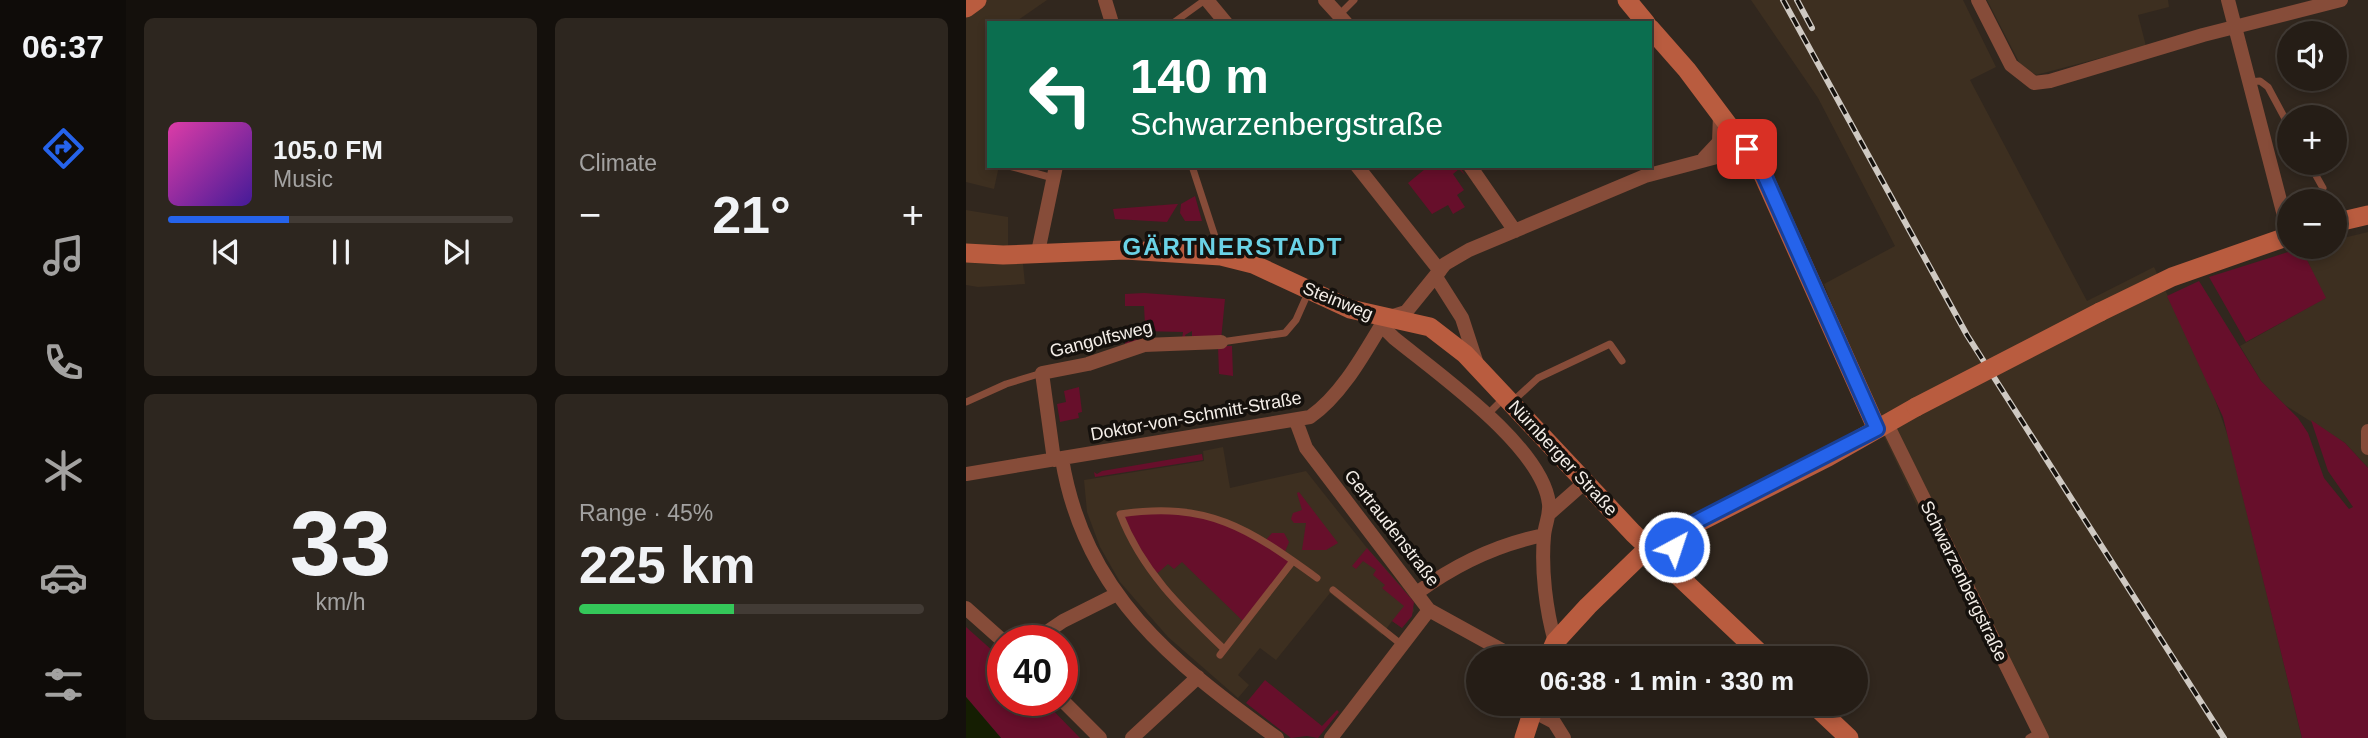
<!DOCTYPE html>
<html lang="en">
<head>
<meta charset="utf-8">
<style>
  :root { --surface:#251d16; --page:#2d261f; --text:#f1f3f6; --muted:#a3a2a1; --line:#423b35; --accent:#2563eb }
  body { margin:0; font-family:Arial,sans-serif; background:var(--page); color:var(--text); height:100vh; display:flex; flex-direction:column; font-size:26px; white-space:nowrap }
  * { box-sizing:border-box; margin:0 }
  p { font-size:23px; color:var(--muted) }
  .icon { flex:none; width:38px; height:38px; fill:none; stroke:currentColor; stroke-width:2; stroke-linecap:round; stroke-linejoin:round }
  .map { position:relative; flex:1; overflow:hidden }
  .drawer { display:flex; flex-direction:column; gap:18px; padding:18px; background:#14100c; width:840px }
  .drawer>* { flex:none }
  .top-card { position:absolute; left:21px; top:21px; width:665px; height:147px; border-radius:0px; box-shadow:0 4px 10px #0003,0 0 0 2px var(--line); background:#0b6e4f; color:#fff; overflow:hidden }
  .controls { position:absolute; left:1311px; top:21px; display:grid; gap:14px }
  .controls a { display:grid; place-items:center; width:70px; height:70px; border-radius:50%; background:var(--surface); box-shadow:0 4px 10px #0003,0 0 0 2px var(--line); font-size:35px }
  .speed { position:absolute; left:21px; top:625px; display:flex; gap:14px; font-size:35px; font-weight:700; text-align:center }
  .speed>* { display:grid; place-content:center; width:91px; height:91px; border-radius:50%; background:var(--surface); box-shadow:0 4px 10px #0003,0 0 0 2px var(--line); line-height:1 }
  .speed .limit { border:10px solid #d22; background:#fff; color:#111 }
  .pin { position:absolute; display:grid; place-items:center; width:60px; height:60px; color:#fff; margin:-30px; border-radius:14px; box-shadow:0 4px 10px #0006 }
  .me { position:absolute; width:77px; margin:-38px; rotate:40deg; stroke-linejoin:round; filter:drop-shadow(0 0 5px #0008) }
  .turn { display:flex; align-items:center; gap:24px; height:147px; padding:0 28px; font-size:32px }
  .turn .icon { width:91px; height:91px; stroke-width:2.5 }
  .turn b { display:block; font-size:49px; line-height:60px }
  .big { font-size:52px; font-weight:800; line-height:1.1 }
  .drawer .tile { flex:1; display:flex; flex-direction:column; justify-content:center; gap:10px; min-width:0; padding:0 24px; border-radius:10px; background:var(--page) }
  .drawer .dial { align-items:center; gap:0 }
  .dial b { font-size:91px; line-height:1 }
  .song { display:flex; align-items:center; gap:21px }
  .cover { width:84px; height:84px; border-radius:10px; background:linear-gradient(135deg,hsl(320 70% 55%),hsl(260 70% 35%)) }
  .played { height:7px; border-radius:4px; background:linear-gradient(90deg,var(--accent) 35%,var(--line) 35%) }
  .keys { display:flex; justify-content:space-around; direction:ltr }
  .heat { display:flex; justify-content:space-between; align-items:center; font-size:38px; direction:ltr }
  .charge { height:10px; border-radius:5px; background:linear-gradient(90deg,#34c759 45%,var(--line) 0) }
  .drawer .tiles { flex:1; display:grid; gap:18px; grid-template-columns:repeat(2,1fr) }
  .trip { position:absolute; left:500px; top:646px; width:402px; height:70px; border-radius:35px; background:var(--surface); box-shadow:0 4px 10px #0003,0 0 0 2px var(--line); font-weight:800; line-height:70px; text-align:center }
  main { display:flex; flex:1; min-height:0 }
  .menu { display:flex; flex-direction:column; width:126px; justify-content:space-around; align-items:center; background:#0f0c09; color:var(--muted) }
  .menu .icon { width:49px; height:49px }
  .menu .current { color:var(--accent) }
  .menu b { font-size:32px; color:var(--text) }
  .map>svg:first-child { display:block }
  .built { fill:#3d2f20 }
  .green { fill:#670f2b }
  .water { fill:#151e02 }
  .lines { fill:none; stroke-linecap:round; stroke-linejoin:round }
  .lane { stroke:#864c39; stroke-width:7 }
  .street { stroke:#864c39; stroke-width:14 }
  .secondary { stroke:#b95c3f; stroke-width:19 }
  .rail-casing { stroke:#cfc9c2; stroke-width:6 }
  .rail { stroke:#15110d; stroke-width:3.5; stroke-dasharray:10; stroke-linecap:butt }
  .secondary-bridge { stroke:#b95c3f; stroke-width:19 }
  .route-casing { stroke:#184099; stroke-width:18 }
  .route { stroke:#2563eb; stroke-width:12 }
  .labels { text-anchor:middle; stroke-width:7; stroke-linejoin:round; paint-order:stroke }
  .street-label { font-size:18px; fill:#f4eee8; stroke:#15110d }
  .district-label { font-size:24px; font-weight:bold; letter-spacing:2px; fill:#6ad2e6; stroke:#15110d }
</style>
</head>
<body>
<main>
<nav class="menu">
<b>06:37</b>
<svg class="icon current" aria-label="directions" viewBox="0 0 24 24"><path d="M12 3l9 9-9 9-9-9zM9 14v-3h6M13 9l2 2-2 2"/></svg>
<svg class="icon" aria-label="music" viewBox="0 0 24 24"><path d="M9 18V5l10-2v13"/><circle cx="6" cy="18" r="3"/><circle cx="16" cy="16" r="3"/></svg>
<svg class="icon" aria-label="phone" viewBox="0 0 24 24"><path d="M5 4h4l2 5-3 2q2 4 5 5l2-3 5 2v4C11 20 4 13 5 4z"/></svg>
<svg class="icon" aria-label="climate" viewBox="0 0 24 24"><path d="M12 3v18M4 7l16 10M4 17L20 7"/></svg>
<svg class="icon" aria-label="car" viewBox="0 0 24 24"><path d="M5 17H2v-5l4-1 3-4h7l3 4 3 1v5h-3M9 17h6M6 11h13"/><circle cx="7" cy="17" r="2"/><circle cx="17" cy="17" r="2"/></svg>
<svg class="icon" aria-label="filters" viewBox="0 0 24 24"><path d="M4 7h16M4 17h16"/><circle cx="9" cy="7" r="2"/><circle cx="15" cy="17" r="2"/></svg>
</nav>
<section class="drawer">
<div class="tiles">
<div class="tile">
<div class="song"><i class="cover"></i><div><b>105.0 FM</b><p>Music</p></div></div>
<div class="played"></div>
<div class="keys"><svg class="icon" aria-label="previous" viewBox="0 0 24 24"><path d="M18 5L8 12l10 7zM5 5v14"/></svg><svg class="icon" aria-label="pause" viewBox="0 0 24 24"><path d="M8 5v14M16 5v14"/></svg><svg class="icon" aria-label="next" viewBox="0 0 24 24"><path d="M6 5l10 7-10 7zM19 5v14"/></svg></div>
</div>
<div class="tile"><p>Climate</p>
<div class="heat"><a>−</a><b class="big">21°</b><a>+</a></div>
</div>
<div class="tile dial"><b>33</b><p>km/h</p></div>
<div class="tile"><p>Range · 45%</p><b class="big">225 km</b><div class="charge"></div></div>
</div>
</section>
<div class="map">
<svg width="1402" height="738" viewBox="0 0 1402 738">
  <rect width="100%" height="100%" fill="#31271e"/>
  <path class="built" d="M 0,0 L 81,0 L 48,23 L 23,23 L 23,166 L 33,166 L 28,189 L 0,182 Z
    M 785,0 L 997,0 L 1030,67 L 1004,80 L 1121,301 L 1188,267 L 1241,377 L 1263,439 L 1336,738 L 1065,738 L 1069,734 L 987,581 L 913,426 L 858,284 L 929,246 L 852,98 Z
    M 1021,0 L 1202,0 L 1203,7 L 1172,15 L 1180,46 L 1070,75 L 1054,64 Z
    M 0,210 L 42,217 L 42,253 L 56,254 L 59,284 L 12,287 L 0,285 Z
    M 1402,232 L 1402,468 L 1379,443 L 1319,405 L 1295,381 L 1274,346 L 1359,298 L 1335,248 L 1368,247 L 1369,240 Z
    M 257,447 L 264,488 L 340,471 L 401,548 L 445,597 L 448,611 L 436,628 L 426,621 L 416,635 L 364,593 L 310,660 L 294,648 L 272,675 L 283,685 L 272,698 L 202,637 L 154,582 L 134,547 L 121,512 L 118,480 L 238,461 L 237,451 Z"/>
  <path class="green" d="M 457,166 L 493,166 L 499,175 L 493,169 L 487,174 L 498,190 L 491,195 L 499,207 L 487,214 L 482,205 L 466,214 L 442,183 L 459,169 Z
    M 229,196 L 236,221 L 219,221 L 214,213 L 215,204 Z
    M 210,204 L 212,204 L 201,222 L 149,219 L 147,209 Z
    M 1335,248 L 1360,298 L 1280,342 L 1243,277 Z
    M 1233,281 L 1295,381 L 1332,418 L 1342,433 L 1358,478 L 1383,509 L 1387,507 L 1362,471 L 1345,420 L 1379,443 L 1402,468 L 1402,738 L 1336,738 L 1257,417 L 1201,296 Z
    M 178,293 L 259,299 L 255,340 L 226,340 L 226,331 L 219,335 L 221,340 L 216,339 L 217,332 L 174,331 L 173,343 L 159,348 L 159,326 L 179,325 L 178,306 L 159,306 L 159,294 Z
    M 252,346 L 266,346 L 267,376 L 253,374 Z
    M 113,387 L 116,412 L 112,413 L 113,418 L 94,422 L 91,404 L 100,402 L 98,391 Z
    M 236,454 L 237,460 L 129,477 L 128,472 L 131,474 L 136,471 Z
    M 333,492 L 372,543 L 360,550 L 336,550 L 340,523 L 328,523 L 325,519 L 327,513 L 336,510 L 331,493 Z
    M 193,508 L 237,515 L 299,541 L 306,533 L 318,533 L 323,542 L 318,554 L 327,561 L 279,623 L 216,562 L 208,569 L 202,564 L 187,577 L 154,514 Z
    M 401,548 L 448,602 L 446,616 L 436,628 L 426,621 L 438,606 L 416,588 L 419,585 L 407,575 L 410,570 L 397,561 L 390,569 L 386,566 Z
    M 0,627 L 37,660 L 37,700 L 77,700 L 114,738 L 35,738 L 0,697 Z
    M 299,680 L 356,726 L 371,710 L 373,712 L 352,738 L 341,736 L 325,738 L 280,703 Z"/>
  <path class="water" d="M 0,697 L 35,738 L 0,738 Z"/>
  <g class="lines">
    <path class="lane" d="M 373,15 L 388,0
      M 207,23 L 239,0
      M 1283,82 L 1294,81 L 1302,87 L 1323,126
      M 1343,163 L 1357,188
      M 43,166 L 87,178
      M 226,166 L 255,255
      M 255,342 L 319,333 L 330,320 L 342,293
      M 0,402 L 40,384 L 76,373
      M 546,402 L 572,378 L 644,344 L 656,361
      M 521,415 L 539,397
      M 367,590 L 436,645
      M 258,649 C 215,608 176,571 154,514 C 242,501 282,528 351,578
      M 254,655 L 327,561
      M 1063,738 L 1073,732"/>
    <path class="street" d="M 139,0 L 146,23
      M 241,0 L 260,23
      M 359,0 L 380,23
      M 1012,0 L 1045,65 L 1068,83 L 1084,81 L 1237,35 L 1375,0
      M 1262,0 L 1323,235
      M 738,158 L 753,142 L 754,115
      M 391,166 L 474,271
      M 504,166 L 549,231
      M 72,252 L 90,166
      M 470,277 L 496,318 L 511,364
      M 424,317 L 440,312 L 479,264 L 503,250 L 679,176 L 781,149
      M 419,319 L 419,329 L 428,338 C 471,373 577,447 583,504 C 584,516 579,524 578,536 C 575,570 580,610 589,642
      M 330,421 L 340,448 L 463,610 L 550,658
      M 921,424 L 1076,738
      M 1402,431 L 1402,448
      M 96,459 C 118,593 206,662 311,738
      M 88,460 L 76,373 L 122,364 L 178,345 L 255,342
      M 0,474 L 344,417 C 376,395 399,352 419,319
      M 584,513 L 618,483
      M 452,592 C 489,565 533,544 578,535
      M 0,608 L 37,641
      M 69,640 L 97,621 L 149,595
      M 96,700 L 134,738
      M 567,711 L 588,722 L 598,738
      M 166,738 L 232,677
      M 365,738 L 463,610"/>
    <path class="secondary" d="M 661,0 L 680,23
      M 0,8 L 11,0
      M 684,28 L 721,70 L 793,166 L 911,429
      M 1368,223 L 1402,215
      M 0,253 L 37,255 L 159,250 L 255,256 L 287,264 L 384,309 L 464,327 L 499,354 L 667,533 L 799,658
      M 1134,312 L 1206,277 L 1323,236
      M 582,658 L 589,642 L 622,606 L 682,548 L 862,457 L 950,407
      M 847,704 L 883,738
      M 558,738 L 569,704"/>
    <defs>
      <path id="rail" d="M 817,0 L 1001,335 L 1258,738
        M 831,0 L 846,28"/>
    </defs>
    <use href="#rail" class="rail-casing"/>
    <use href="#rail" class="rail"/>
    <path class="secondary-bridge" d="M 950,407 L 1134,312"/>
  </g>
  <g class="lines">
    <defs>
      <path id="route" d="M 708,547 L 712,531 L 911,429 L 799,177 L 781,149"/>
    </defs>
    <use href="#route" class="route-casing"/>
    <use href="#route" class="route"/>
  </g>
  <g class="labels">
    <g class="street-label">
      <text transform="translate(372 301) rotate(22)" y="6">Steinweg</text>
      <text transform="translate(135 339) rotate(-14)" y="6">Gangolfsweg</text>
      <text transform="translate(230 416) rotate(-10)" y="6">Doktor-von-Schmitt-Straße</text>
      <text transform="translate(597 458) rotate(47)" y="6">Nürnberger Straße</text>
      <text transform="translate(426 528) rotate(52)" y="6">Gertraudenstraße</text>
      <text transform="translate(998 581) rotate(64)" y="6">Schwarzenbergstraße</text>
    </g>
    <g class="district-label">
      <text x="267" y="255">GÄRTNERSTADT</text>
    </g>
  </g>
</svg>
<div class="controls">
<a><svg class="icon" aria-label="sound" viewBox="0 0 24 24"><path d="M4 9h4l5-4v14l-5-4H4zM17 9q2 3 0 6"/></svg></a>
<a>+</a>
<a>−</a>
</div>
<div class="speed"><div class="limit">40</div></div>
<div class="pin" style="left:781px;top:149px;background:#d93025"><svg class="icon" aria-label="arrive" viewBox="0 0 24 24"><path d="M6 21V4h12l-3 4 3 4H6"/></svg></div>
<svg class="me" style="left:708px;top:547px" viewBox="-20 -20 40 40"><circle r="17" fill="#2563eb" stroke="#fff" stroke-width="3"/><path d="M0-11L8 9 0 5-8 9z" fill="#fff"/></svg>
<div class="trip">06:38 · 1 min · 330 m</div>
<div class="top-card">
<div class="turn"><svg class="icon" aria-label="left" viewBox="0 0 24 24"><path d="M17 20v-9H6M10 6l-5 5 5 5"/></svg><div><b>140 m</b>Schwarzenbergstraße</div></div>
</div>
</div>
</main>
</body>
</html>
